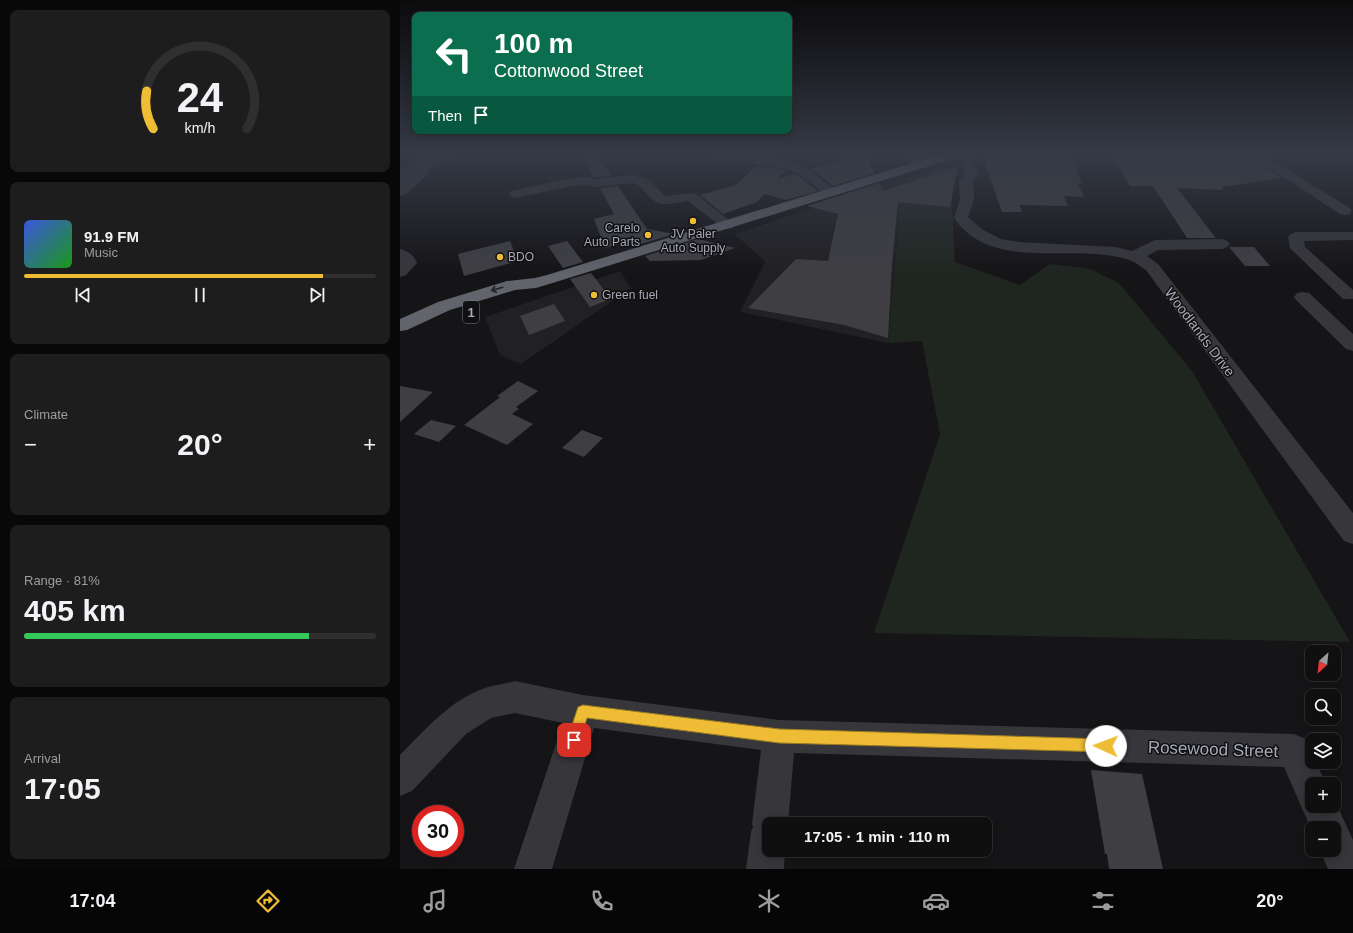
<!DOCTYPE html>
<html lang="en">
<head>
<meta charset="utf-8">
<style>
  :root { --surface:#100f10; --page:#1e1d1e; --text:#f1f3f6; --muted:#9c9c9f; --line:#302f30; --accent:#eebd35 }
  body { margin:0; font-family:Helvetica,sans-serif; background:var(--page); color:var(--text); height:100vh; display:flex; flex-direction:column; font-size:15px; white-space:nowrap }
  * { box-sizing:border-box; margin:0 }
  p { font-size:13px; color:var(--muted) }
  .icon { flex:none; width:22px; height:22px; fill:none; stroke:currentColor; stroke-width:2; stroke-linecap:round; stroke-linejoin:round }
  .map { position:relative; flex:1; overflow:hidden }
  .sheet { display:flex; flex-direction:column; gap:10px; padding:10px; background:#090809; width:400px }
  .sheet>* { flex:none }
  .hud { position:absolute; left:12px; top:12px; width:380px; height:122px; border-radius:8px; box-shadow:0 2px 10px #0003,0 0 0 1px var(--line); background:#0b6e4f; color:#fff; overflow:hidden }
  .needle { width:26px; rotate:207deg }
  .controls { position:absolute; left:905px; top:645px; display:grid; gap:8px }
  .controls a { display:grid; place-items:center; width:36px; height:36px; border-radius:8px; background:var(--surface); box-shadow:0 2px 10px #0003,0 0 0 1px var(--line); font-size:20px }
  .speed { position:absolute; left:12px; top:805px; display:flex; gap:8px; font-size:20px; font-weight:700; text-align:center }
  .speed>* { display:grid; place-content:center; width:52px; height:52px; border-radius:50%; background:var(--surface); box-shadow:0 2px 10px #0003,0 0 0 1px var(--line); line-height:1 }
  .speed .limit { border:6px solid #d22; background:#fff; color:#111 }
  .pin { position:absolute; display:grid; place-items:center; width:34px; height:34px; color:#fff; margin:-17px; border-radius:8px; box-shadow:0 2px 6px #0006 }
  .me { position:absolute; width:44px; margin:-22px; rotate:272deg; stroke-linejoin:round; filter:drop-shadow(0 0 3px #0008) }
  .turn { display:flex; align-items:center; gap:14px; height:84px; padding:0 16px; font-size:18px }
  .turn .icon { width:52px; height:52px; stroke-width:2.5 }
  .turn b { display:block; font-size:28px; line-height:34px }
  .then { display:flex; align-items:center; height:38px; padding:0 16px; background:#0003; gap:8px; font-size:15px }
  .big { font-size:30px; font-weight:800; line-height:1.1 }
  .sheet .card { flex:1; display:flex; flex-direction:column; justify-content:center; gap:6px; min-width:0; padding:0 14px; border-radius:8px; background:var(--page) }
  .sheet .dial { align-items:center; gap:0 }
  .dial svg { height:104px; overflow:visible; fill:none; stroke:var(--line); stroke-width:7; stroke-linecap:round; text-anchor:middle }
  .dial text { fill:var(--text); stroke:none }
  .song { display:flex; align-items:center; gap:12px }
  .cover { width:48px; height:48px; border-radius:6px; background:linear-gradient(135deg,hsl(230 70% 55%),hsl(120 70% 35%)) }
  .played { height:4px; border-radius:2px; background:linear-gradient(90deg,var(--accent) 85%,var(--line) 85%) }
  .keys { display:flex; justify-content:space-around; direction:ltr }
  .heat { display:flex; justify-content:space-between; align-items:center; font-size:22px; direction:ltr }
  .charge { height:6px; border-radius:3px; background:linear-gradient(90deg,#34c759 81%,var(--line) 0) }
  .trip { position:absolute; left:362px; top:817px; width:230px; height:40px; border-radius:8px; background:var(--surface); box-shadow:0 2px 10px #0003,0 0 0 1px var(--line); font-weight:800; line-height:40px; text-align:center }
  .tabs { display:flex; height:64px; justify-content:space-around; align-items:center; background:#060606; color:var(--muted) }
  .tabs .icon { width:28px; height:28px }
  .tabs .current { color:var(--accent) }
  .tabs b { font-size:18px; color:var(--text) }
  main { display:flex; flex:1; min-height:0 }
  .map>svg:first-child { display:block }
  .built { fill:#212023 }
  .green { fill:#1f2620 }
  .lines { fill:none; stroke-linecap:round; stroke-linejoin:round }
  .river { fill:#2b323a; fill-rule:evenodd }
  .building { fill:#3f3f43 }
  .minor { fill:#36363b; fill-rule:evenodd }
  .highway { fill:#62646c; fill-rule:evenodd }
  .oneway { stroke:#242428 }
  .route { fill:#eebd35; stroke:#9b7b22 }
  .poi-dot { fill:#eebd35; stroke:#100f11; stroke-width:1.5 }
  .labels { text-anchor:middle; stroke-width:3; stroke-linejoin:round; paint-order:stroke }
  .far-poi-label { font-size:12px; fill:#a6aab6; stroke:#100f11; text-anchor:start }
  .shield { fill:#100f11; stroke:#797c84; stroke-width:1 }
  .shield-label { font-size:13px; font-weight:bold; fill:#a6aab6 }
  .street-label { font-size:14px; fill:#a6aab6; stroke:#100f11 }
  .near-street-label { font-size:17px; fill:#a6aab6; stroke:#100f11 }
</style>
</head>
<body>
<main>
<section class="sheet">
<div class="card dial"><svg viewBox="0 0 100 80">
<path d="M14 69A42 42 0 1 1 86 69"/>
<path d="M14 69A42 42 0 0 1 9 40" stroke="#eebd35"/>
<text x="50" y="56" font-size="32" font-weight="700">24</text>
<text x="50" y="72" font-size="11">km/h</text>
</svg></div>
<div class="card">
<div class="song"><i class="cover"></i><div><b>91.9 FM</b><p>Music</p></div></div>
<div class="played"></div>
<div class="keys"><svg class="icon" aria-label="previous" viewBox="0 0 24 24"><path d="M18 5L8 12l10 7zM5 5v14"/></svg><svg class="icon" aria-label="pause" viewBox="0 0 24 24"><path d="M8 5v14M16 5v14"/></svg><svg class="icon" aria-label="next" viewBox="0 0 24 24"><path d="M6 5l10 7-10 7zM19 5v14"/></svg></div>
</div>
<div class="card"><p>Climate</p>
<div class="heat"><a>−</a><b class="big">20°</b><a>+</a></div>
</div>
<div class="card"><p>Range · 81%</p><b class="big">405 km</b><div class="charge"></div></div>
<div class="card"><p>Arrival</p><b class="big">17:05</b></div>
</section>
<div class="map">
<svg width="953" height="869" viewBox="0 0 953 869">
  <rect width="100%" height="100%" fill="#151416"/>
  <path class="built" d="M 502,179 L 488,343 L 340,312 L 365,262 L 335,234 Z
    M 220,271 L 231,288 L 121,364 L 100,355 L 85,317 Z"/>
  <path class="green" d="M 550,165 L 555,262 L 620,285 L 650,264 L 690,269 L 719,283 L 792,371 L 950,642 L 474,633 L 540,434 L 522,341 L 488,343 L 502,179 Z"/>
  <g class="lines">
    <path class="river" d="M 25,154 L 55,154 C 49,162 39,164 30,169 C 17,177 17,188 0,193 L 0,171 L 12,160 Z"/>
  </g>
  <path class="building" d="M 193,154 L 196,154 L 211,176 L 194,177 L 184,159 Z
    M 463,154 L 465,154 L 474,173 L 433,186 L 411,169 Z
    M 595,154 L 671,154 L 682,183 L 678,183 L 684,197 L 664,196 L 668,206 L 619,205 L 622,212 L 602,212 L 583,158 Z
    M 712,154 L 847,154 L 882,178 L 822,187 L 824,190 L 777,188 L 816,238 L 787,238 L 753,186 L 730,186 Z
    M 356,166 L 386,170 L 377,179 L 396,174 L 418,191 L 386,200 L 364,194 L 357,202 L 323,214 L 300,195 L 336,185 Z
    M 558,166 L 550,207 L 498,202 L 492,264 L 488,338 L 444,325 L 348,308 L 396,259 L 428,261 L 438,214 L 407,206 L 479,183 L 483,191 Z
    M 218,186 L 247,229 L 274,234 L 235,246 L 230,241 L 205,248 L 194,219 L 214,214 L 200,188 Z
    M 298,239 L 335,248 L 301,260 L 250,261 L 245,256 Z
    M 110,241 L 118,261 L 64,276 L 58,254 Z
    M 167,241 L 183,262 L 163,268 L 148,246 Z
    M 829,247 L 854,247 L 870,266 L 845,266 Z
    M 191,273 L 211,299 L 190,307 L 170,279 Z
    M 154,304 L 165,321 L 129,335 L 120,316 Z
    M 118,381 L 138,391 L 116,407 L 119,409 L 112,414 L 133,424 L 107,445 L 64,425 L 100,397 L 97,396 Z
    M 0,386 L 33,392 L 0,422 Z
    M 31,420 L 56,426 L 39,442 L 14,434 Z
    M 182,430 L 203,438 L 184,457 L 162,448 Z
    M 691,770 L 742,774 L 763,869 L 709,869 L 707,854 L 705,854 Z"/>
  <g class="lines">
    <path class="minor" d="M 313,154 L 339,154 L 393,163 L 405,167 L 438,192 L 436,195 L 426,195 L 397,173 L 387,169 L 319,158 L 315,157 Z
      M 508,154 L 520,154 L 527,164 L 525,167 L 517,167 L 507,155 Z
      M 558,154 L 570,154 L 578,174 L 573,181 L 574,199 L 568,217 L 583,230 L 601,239 L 619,242 L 715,247 L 732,251 L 755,240 L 822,239 L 827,241 L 830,244 L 827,247 L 822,249 L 758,250 L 747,256 L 758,264 L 953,513 L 953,544 L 944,541 L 746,270 C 742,268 738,264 734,262 C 680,239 594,276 554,218 L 560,199 L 559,181 L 565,174 Z
      M 848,154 L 862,154 L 950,208 L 952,211 L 950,214 L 945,215 L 940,214 Z
      M 23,168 L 27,169 L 29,172 L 27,175 L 5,195 L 0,196 L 0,185 L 19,169 Z
      M 235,175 L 248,179 L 265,196 L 291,193 L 296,194 L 335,225 L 333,228 L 328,229 L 323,228 L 288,201 C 280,202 270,205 262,204 C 251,203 244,187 234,183 L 195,187 L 186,185 L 171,186 L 116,198 L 111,197 L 109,194 L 111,191 L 171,178 L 186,177 L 195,179 Z
      M 896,232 L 953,232 L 953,240 L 904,241 L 905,247 L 953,290 L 953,299 L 943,299 L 893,251 L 890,248 L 888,237 L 891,234 Z
      M 0,249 C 8,251 14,255 17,263 L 6,275 L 0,277 Z
      M 903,292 L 909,293 L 953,334 L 953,351 L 946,349 L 897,301 L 894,297 L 897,293 Z
      M 115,681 L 183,695 L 379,720 L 894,734 L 906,739 L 912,753 L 912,762 L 916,762 L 926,784 L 912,784 L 912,806 L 934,806 L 934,799 L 953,840 L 953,869 L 928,869 L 920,850 L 934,850 L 934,828 L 912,828 L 912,831 L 884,767 L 394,753 L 388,824 L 369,824 L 369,850 L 385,850 L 384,869 L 346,869 L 351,832 L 353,827 L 352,824 L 361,750 L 194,728 L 152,869 L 114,869 L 163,723 L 115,713 L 91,718 L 66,734 L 12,791 L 0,796 L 0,755 C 25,730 50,700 85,688 C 94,685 105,684 115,681 Z"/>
    <path class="highway" d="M 542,154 L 560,154 L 558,157 L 159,281 L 136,288 L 115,290 L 50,310 L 7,330 L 0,331 L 0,319 L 38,302 L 107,281 L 135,278 L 147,275 Z"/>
  </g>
  <defs><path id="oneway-shaft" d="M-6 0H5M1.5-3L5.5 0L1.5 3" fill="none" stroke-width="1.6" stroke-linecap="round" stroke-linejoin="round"/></defs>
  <use class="oneway" href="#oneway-shaft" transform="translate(97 289) rotate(164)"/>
  <linearGradient id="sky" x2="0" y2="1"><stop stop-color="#0c0b0c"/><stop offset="0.56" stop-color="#353a47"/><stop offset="1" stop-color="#353a47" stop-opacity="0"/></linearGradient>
  <rect width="953" height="275" fill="url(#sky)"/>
  <path class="route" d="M 183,705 L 379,729 L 706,739 L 711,741 L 713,746 L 711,750 L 706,752 L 379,743 L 187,718 L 179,745 L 174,747 L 169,745 L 167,740 L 178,707 Z"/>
  <g class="poi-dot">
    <circle cx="293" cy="221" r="4"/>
    <circle cx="248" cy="235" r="4"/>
    <circle cx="100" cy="257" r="4"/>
    <circle cx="194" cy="295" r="4"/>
  </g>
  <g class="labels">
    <g class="far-poi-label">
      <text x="240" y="232" text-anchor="end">Carelo<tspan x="240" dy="14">Auto Parts</tspan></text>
      <text x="293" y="238" text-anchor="middle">JV Paler<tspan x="293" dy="14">Auto Supply</tspan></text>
      <text x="108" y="261">BDO</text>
      <text x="202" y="299">Green fuel</text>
    </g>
    <rect class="shield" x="63" y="301" width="16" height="22" rx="3"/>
    <g class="shield-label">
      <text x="71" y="317">1</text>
    </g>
    <g class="street-label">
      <text transform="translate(800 332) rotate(53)" y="5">Woodlands Drive</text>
    </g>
    <g class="near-street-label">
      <text transform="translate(813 749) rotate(2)" y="6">Rosewood Street</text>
    </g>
  </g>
</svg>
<div class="controls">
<a><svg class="needle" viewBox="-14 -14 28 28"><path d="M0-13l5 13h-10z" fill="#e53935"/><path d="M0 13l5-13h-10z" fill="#9c9c9f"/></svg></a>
<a><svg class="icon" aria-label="search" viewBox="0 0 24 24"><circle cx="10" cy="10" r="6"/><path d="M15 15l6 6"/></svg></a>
<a><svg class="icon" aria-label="layers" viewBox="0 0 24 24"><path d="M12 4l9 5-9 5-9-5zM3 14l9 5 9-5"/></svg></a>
<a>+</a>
<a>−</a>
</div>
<div class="speed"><div class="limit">30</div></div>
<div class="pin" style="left:174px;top:740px;background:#d93025"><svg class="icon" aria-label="arrive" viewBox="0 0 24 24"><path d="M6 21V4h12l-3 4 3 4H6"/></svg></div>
<svg class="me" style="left:706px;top:746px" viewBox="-20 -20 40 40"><circle r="19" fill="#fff"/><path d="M0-13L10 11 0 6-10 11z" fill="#eebd35"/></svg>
<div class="trip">17:05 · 1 min · 110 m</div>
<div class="hud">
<div class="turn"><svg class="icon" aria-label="left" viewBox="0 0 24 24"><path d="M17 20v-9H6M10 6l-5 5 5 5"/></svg><div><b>100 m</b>Cottonwood Street</div></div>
<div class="then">Then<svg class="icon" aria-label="arrive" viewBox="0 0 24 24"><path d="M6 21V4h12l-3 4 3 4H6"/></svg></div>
</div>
</div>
</main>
<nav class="tabs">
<b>17:04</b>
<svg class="icon current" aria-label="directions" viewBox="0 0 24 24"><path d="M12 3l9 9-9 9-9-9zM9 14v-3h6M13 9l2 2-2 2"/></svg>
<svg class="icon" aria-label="music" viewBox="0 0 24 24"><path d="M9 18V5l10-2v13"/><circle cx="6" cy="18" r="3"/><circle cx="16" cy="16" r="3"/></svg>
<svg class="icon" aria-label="phone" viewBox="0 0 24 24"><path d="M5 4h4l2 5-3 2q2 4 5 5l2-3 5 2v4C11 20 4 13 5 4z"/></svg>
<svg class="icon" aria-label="climate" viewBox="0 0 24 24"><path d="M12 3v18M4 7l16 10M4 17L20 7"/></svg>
<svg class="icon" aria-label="car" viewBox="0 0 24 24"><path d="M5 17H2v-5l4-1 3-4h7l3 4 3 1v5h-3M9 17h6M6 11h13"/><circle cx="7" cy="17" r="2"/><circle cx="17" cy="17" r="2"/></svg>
<svg class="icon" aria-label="filters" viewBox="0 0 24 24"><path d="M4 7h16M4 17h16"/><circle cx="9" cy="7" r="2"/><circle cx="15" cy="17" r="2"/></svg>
<b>20°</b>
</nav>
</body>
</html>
